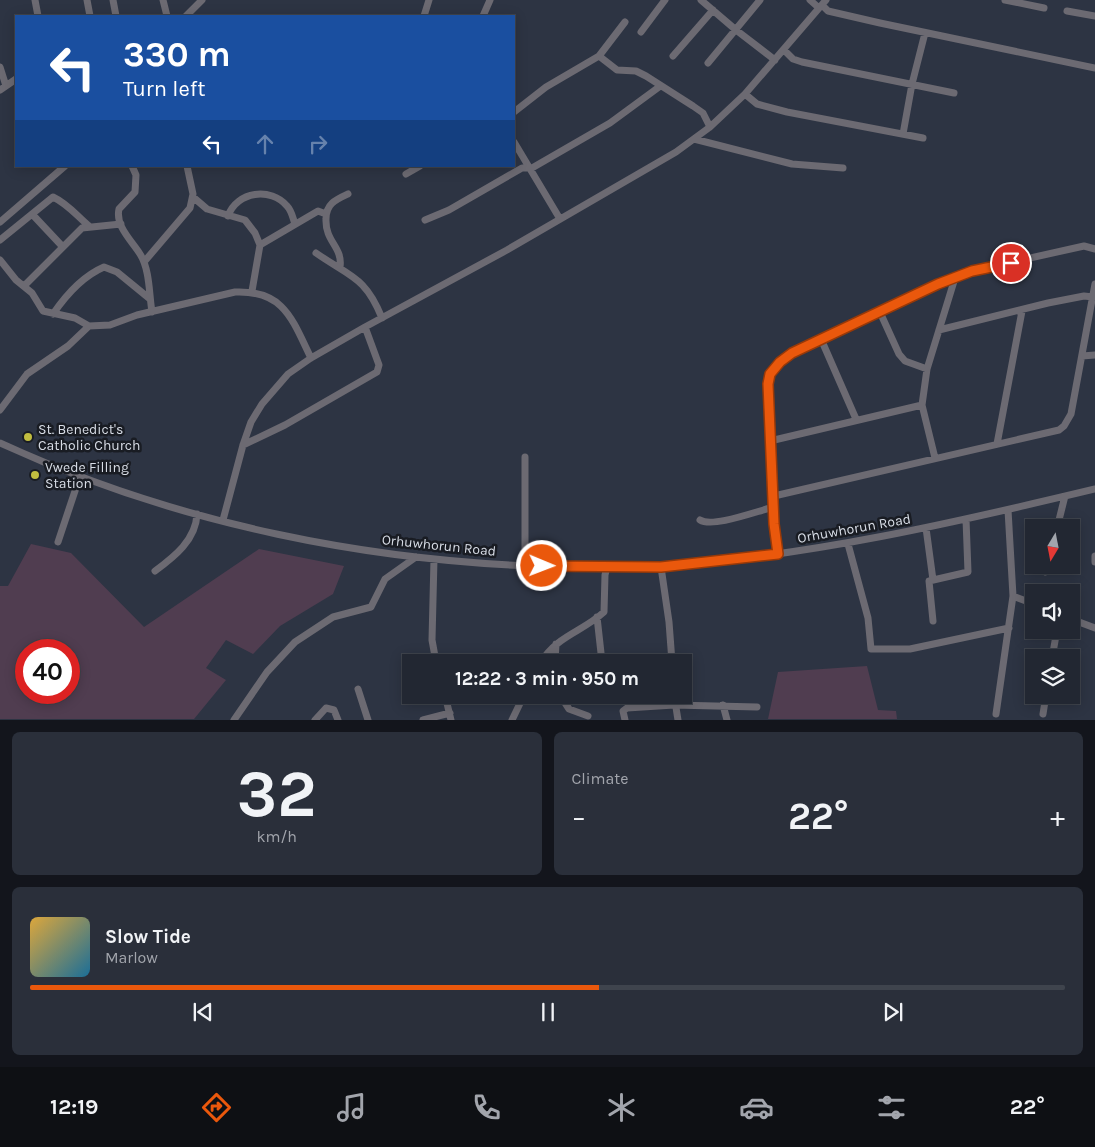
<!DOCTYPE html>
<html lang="en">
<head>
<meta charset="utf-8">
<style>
  :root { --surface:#222732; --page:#2a2f3a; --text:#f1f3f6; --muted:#a2a5ac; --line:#3f444d; --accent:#ea580c }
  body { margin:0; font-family:Karla,sans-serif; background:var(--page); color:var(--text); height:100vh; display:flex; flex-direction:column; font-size:19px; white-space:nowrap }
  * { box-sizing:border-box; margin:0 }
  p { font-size:16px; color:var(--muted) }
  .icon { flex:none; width:28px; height:28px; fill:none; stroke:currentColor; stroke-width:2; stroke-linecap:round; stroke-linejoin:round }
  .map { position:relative; height:720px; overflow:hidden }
  .panel { display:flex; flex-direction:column; gap:12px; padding:12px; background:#13151c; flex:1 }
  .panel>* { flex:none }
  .guide { position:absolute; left:15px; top:15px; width:500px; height:152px; border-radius:0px; box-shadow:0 2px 12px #0003,0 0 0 1px var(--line); background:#1a4fa0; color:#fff; overflow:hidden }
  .needle { width:32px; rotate:190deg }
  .controls { position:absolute; left:1025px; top:519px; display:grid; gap:10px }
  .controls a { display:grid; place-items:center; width:55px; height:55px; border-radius:0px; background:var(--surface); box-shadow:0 2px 12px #0003,0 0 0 1px var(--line); font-size:25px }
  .speed { position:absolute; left:15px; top:639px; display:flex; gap:10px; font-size:25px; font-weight:700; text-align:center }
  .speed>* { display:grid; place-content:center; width:65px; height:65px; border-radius:50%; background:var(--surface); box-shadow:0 2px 12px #0003,0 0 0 1px var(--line); line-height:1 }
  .speed .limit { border:8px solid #d22; background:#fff; color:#111 }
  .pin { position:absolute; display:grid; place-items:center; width:42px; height:42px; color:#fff; margin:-21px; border:2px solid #fff; border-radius:50%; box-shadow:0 1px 5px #0007 }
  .me { position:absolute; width:55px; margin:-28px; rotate:91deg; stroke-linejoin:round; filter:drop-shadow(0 0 4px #0008) }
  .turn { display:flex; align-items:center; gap:18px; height:105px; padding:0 25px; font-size:22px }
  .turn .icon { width:65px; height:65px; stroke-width:2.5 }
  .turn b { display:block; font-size:35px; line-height:42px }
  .lanes { display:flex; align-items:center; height:48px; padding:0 25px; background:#0003; justify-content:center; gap:25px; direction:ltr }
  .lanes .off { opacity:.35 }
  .big { font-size:38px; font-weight:700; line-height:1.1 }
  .panel .tile { flex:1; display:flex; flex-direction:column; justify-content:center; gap:8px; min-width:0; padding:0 18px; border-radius:8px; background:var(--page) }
  .panel .dial { align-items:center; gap:0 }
  .dial b { font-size:65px; line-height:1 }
  .song { display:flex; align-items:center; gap:15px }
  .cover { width:60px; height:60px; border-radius:8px; background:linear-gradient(135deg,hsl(40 70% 55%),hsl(200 70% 35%)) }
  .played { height:5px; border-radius:2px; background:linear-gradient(90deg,var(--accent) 55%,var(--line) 55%) }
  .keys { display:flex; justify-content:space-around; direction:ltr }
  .heat { display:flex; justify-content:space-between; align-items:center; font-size:28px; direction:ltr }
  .panel .tiles { flex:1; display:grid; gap:12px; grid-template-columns:1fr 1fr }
  .tile:last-child { grid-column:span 2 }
  .trip { position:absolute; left:402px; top:654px; width:290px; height:50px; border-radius:0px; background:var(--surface); box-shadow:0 2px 12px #0003,0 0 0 1px var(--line); font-weight:700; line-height:50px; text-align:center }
  .menu { display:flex; height:80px; justify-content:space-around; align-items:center; background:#0e1014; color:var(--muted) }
  .menu .icon { width:35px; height:35px }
  .menu .active { color:var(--accent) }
  .menu b { font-size:22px; color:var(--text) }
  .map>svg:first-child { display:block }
  .green { fill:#503d50; fill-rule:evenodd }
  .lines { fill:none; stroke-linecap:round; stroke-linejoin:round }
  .minor { stroke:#6c6a72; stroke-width:7 }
  .route-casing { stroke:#983908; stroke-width:12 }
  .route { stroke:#ea580c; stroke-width:9 }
  .poi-dot { fill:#c1bd40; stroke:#191c23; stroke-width:2 }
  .labels { text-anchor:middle; stroke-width:5; stroke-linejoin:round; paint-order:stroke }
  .poi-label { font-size:14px; fill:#d8dde6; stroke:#191c23; text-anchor:start }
  .street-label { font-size:14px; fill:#d8dde6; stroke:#191c23 }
</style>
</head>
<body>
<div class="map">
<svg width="1095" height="720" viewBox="0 0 1095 720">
  <rect width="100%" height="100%" fill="#2d3443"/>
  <path class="green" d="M 31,544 L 71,553 L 144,627 L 259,549 L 344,566 L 333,594 L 280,626 L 253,654 L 226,640 L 206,668 L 226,680 L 194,719 L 0,719 L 0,586 L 8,586 ZM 26,650 L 69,650 L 69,692 L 26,692 Z
    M 867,666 L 878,710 L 896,711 L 897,719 L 768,719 L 778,672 Z"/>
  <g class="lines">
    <path class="minor" d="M 35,0 L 38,16
      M 87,0 L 90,16
      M 113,0 L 116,16
      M 163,0 L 167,16
      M 701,0 L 736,30 L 775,60
      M 810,0 L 819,8
      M 1005,0 L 1044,8
      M 822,5 L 828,11 L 880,23 L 1095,68
      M 1067,11 L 1095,16
      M 186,16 L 202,0
      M 424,16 L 429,0
      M 483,16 L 490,0
      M 625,22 L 599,56 L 617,70 L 636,71 L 646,76 L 693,106 L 703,113 L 710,127
      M 641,32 L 665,0
      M 784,50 L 793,59 L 802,62 L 954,93
      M 673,56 L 713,10
      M 708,63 L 760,0
      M 0,67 L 6,86
      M 0,90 L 16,79
      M 745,94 L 757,104 L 787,112 L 923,138
      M 514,112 L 546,87 L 599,56
      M 903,134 L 912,84 L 925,33
      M 694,139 L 792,164 L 843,168
      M 514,142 L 560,219
      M 132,166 L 136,175 L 135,192 L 119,209 C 115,226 132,241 140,254 C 150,270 149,294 152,312
      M 406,174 L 420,166
      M 193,197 L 207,209 L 245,220 L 255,233 L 260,245 L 252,291
      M 32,214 L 62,246
      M 228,216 C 237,191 271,187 287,206 C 292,211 293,219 295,224
      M 425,220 L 449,210 L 522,168 L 532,168 L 610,123 L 659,87
      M 0,222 L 65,166
      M 0,240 L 53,197 C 68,204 77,216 89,226
      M 260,245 L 318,211 L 326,214
      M 316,253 C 350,277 365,276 382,318
      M 0,260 L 16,280 L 32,293 L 43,311 L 75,318 L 89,326
      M 144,262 L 190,208 L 193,194 L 187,166
      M 340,267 C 343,247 325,242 326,219 C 326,204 335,200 348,194
      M 24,286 L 82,228 L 121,224
      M 879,310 L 899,354 L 905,361 L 927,369
      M 53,314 C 66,295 83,276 104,267 L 117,272 L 150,299
      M 939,330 L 1048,303 L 1084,296 L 1093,297
      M 821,339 L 856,419
      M 1082,356 L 1095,355
      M 0,410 L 27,374 L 68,346 L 89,326 L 110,325 L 137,315 L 235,292 C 284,290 292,319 311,358
      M 770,441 L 922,405
      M 0,443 C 176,524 375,564 568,567 C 600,567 632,569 664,566 C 810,556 953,523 1095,489
      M 997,444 L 1022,311
      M 243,445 L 285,425 L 377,372 L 379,365 L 365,327
      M 935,458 L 922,405 L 927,369 L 955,278
      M 774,496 L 1059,430 L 1064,426 L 1071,414 L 1095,284
      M 223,520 L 243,445 L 251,422 L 262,404 L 288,374 L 311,358 L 365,327 L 507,250 L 676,152 L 710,127 L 745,94 L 826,0
      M 700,520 C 713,528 757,511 774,507
      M 926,528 L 933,580
      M 1057,528 L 1065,496
      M 58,542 L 80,476
      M 848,544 L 868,618 L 871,649 L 910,649 L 1009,628
      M 778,554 L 774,524 L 768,384 C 772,369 780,362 792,353 L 883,309 L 972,271 L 1084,246 L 1095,249
      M 1095,556 L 1095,562
      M 434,559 L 432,640 L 436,662
      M 525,566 L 525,457
      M 661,567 L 669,622 L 672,662
      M 155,571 C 174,557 196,540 197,514
      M 1045,572 L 1047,565
      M 1013,596 L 1034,604
      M 597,617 L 602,662
      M 1071,619 L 1095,628
      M 933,621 L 929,581 L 968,572 L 966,519
      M 1052,658 L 1057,630
      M 541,662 C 558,635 582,632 604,612 L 605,575 L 607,567
      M 555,662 L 556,644
      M 358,689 L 368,720
      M 445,695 L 451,720
      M 560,695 L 569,709 L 588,716
      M 674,695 L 678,720
      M 723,705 L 727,720
      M 996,714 L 1013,596 L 1008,510
      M 1043,714 L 1046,695
      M 234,720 L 267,672 L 295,642 L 333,617 L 371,607 L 385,579 L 416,557
      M 315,720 L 326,708 L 334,710 L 338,720
      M 423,720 L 450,713
      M 512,720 L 524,695
      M 625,720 L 623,711 L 627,708 L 674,705 L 757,707"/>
  </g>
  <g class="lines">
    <defs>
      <path id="route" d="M 542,566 L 661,567 L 778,554 L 774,524 L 768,384 L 770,374 L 780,362 L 792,353 L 938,284 L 972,271 L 1011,263"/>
    </defs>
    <use href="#route" class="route-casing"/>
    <use href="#route" class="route"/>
  </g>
  <g class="poi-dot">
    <circle cx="28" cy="437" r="5"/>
    <circle cx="35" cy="475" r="5"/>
  </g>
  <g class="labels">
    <g class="poi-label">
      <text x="38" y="434">St. Benedict's<tspan x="38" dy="16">Catholic Church</tspan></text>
      <text x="45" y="472">Vwede Filling<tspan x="45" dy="16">Station</tspan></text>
    </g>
    <g class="street-label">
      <text transform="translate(854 528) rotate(-10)" y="5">Orhuwhorun Road</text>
      <text transform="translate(439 545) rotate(6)" y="5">Orhuwhorun Road</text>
    </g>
  </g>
</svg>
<div class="controls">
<a><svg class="needle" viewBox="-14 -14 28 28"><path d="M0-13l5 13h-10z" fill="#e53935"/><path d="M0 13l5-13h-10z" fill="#a2a5ac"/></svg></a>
<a><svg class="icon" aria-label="sound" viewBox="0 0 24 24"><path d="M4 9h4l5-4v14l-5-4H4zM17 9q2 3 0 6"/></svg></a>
<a><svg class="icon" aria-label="layers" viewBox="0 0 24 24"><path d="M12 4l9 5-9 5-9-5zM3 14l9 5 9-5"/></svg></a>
</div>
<div class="speed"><div class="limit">40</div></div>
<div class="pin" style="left:1011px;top:263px;background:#d93025"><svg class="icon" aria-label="arrive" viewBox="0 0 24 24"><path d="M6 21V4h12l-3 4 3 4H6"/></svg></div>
<svg class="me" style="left:542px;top:566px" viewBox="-20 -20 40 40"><circle r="17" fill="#ea580c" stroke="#fff" stroke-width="3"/><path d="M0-11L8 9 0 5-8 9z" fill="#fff"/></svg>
<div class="trip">12:22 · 3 min · 950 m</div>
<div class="guide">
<div class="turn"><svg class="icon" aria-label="left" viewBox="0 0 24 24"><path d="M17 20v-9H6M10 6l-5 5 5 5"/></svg><div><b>330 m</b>Turn left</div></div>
<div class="lanes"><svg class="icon" aria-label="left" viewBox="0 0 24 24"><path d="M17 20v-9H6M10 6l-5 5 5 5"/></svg><svg class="icon off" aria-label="ahead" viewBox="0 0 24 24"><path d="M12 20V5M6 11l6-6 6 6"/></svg><svg class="icon off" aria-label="right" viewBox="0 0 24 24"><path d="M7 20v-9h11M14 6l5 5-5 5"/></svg></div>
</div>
</div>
<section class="panel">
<div class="tiles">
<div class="tile dial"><b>32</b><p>km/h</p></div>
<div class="tile"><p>Climate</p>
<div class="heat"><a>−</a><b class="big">22°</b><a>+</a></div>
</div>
<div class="tile">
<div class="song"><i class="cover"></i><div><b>Slow Tide</b><p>Marlow</p></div></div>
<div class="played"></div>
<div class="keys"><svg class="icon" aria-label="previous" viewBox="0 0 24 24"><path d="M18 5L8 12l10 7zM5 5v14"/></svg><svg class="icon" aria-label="pause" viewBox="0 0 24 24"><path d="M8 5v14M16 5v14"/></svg><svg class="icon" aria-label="next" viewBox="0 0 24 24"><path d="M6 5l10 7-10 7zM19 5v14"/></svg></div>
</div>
</div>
</section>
<nav class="menu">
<b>12:19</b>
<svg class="icon active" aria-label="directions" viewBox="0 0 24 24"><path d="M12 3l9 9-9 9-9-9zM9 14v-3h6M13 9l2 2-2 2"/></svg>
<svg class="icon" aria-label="music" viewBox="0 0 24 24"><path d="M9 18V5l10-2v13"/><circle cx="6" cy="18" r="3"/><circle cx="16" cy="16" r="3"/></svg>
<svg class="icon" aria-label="phone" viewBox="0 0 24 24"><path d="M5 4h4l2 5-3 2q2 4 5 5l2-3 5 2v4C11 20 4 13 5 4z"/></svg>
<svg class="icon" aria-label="climate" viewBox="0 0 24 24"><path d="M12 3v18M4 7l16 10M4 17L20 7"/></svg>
<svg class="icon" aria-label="car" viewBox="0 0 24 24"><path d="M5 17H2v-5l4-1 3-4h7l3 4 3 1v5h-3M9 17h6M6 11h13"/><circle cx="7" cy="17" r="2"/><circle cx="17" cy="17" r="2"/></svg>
<svg class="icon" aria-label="filters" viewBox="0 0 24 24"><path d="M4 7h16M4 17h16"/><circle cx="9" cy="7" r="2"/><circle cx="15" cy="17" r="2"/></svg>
<b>22°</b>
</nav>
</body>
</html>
